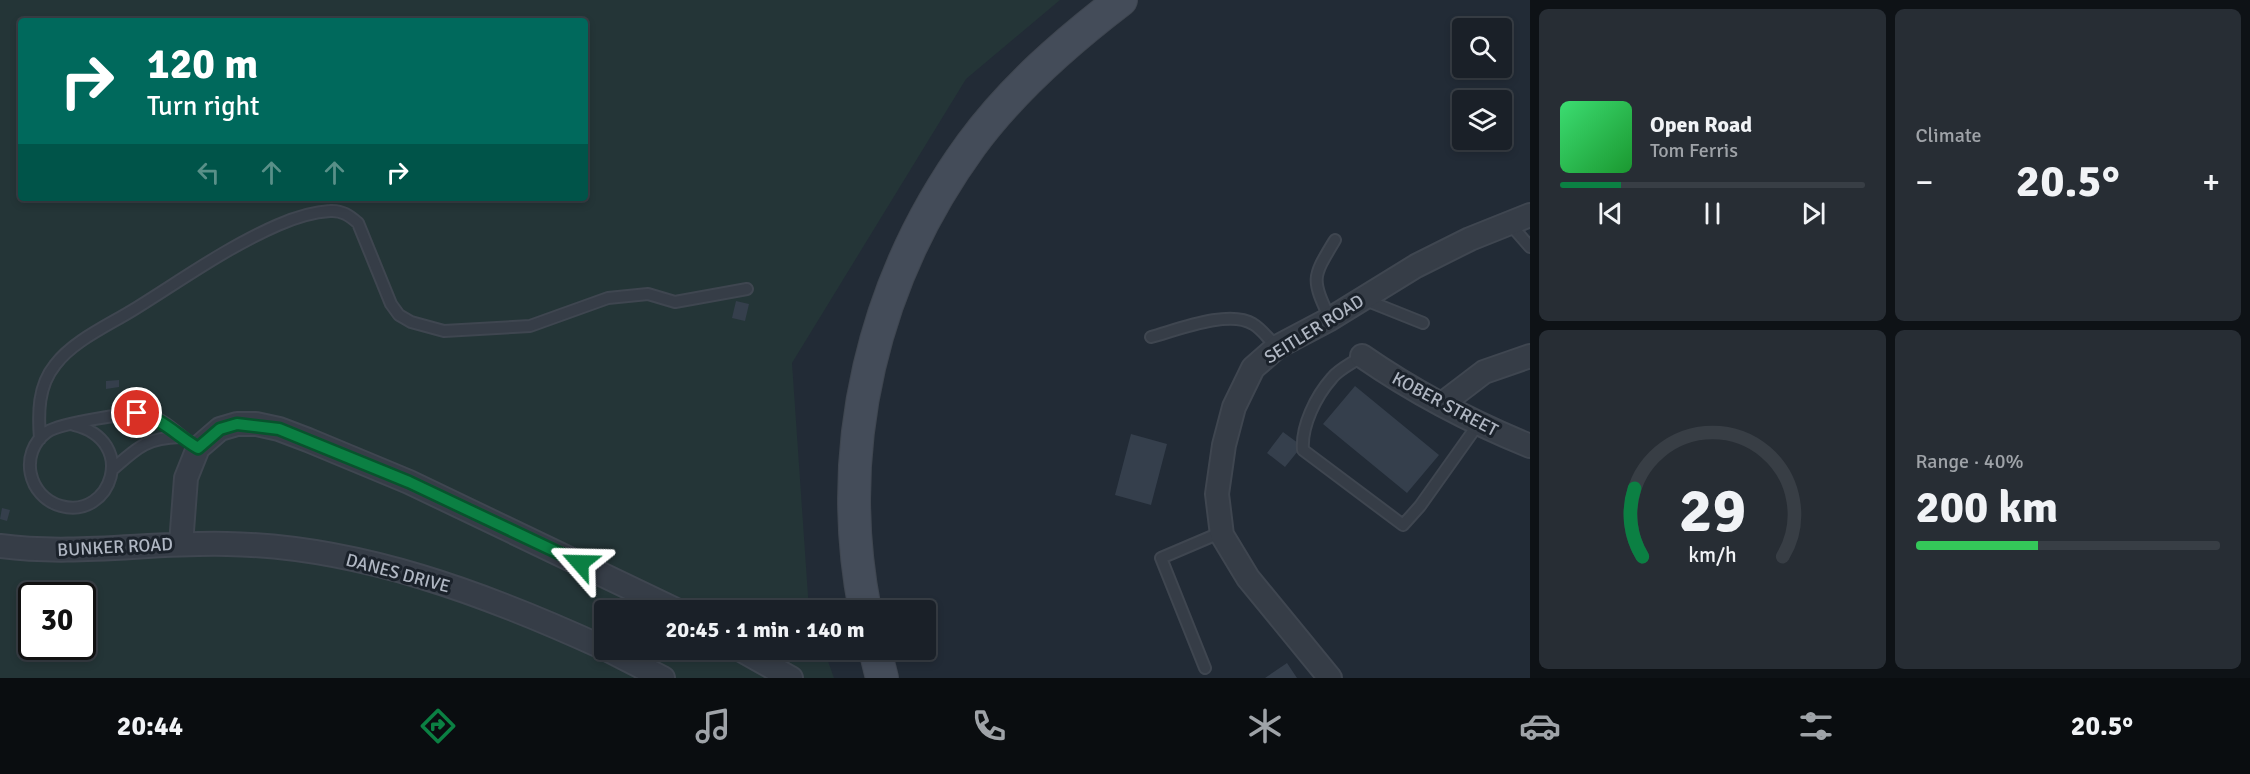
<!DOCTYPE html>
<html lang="en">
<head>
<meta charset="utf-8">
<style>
  :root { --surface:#1a2028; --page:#272d34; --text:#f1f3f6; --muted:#9fa3a8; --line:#383e45; --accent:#0b8043 }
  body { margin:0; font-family:Signika,sans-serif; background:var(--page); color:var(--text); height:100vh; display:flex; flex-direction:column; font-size:22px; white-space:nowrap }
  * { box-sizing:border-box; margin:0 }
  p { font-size:20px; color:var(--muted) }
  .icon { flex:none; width:33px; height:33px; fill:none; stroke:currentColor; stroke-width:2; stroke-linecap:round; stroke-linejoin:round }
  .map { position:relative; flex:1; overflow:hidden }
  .panel { display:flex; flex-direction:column; gap:9px; padding:9px; background:#0e1216; width:720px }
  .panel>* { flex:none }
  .guide { position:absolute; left:18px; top:18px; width:570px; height:183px; border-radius:6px; box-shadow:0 3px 9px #0003,0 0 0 2px var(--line); background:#00695c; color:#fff; overflow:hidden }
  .tools { position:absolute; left:1452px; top:18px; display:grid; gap:12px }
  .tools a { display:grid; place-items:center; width:60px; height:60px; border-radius:6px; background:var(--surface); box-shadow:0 3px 9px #0003,0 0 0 2px var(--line); font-size:30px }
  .speed { position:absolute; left:18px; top:582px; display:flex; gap:12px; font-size:30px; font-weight:700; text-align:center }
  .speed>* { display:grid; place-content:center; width:78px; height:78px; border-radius:50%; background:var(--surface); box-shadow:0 3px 9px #0003,0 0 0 2px var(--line); line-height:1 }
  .speed .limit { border:3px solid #111; border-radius:9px; background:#fff; color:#111 }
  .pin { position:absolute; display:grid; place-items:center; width:51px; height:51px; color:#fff; margin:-26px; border:3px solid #fff; border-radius:50%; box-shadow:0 2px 6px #0007 }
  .me { position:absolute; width:66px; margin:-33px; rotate:295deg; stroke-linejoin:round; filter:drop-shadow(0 0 4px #0008) }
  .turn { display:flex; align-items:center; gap:21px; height:126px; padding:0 30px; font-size:27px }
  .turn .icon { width:78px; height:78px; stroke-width:2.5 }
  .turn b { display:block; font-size:42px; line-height:51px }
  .lanes { display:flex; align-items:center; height:57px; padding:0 30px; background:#0003; justify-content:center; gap:30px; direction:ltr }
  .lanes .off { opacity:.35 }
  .big { font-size:45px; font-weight:800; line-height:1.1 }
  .panel .tile { flex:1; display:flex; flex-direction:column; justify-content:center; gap:9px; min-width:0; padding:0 21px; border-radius:9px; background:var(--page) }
  .panel .dial { align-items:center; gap:0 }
  .dial svg { height:156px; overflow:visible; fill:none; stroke:var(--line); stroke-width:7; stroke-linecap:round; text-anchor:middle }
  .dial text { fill:var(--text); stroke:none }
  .song { display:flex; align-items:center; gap:18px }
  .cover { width:72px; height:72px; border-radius:9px; background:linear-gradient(135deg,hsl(140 70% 55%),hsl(130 70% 35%)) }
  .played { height:6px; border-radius:3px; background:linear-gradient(90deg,var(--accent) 20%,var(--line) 20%) }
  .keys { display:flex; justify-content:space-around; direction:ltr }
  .heat { display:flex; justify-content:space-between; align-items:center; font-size:33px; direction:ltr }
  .charge { height:9px; border-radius:4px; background:linear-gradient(90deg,#34c759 40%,var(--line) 0) }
  .panel .tiles { flex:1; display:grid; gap:9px; grid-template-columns:repeat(2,1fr) }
  .trip { position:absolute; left:594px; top:600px; width:342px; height:60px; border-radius:6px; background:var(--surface); box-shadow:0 3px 9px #0003,0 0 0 2px var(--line); font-weight:800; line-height:60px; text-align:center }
  .menu { display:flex; height:96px; justify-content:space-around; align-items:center; background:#0a0d10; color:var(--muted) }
  .menu .icon { width:42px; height:42px }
  .menu .current { color:var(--accent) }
  .menu b { font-size:27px; color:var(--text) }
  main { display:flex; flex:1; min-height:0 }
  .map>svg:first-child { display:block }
  .green { fill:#243537; fill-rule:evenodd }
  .building { fill:#353f4c }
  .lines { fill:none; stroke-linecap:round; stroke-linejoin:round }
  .lane-casing { stroke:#3f4650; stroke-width:14 }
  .street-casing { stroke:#3f4650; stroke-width:26 }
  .secondary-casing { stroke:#3f4650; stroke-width:34 }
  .lane { stroke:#363d47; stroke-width:10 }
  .street { stroke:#363d47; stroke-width:22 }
  .secondary { stroke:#444c59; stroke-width:32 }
  .route-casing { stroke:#07532c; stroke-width:15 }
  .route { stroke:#0b8043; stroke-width:10 }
  .labels { text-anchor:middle; stroke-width:6; stroke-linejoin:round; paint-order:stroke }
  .street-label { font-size:18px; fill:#b0b7c3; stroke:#1b222b }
</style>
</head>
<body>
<main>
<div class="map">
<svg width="1530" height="678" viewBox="0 0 1530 678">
  <rect width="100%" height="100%" fill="#222b36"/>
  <path class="green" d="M 0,0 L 1060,0 L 966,79 L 792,363 L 809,610 L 604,610 L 604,650 L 824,650 L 834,678 L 0,678 ZM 21,21 L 585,21 L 585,198 L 21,198 ZM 32,596 L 82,596 L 82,646 L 32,646 Z"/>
  <path class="building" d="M 736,301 L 749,304 L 745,321 L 732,318 Z
    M 119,380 L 119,387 L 106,389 L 106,381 Z
    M 1355,386 L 1439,455 L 1407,493 L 1323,424 Z
    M 1283,432 L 1302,446 L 1285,467 L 1267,453 Z
    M 1131,434 L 1167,444 L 1151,505 L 1115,495 Z
    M 2,508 L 10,510 L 7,521 L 0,519 Z
    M 1287,663 L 1297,678 L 1265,678 Z"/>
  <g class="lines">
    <defs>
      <path id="lane" d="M 1509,223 L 1530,247
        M 1363,299 L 1423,323
        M 1330,319 C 1311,278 1312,278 1335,240
        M 1151,337 C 1177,330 1229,309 1253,324 C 1262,329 1269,340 1277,347
        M 1362,356 C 1353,363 1339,369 1332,378 C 1316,396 1301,426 1303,450 L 1403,525 L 1420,506 L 1479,423
        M 74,425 C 139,441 111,520 61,506 C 28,497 18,453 47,432 C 61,423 133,411 149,415 C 168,421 181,438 198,448
        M 40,439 C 38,413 38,386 55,365 C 73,341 107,326 133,310 C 180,281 227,247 278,225 C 294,218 312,212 330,211 C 342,210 350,216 358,223 L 391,304 L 399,315 L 411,322 L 444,331 L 530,326 L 608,298 L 648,294 L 675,302 L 747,289
        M 113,469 C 137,448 146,438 180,437
        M 1205,668 L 1161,558 L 1222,532"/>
      <path id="street" d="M 1362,356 C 1414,392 1471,422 1530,446
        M 1442,404 L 1484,372 L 1530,356
        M 181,544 L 186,478 L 198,448 L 220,429 L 237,424 L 256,424 L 279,429 L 308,440 L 409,482 L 676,610
        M 0,546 C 75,556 151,542 227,544 C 358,546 486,594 604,648
        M 608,650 L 663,678
        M 741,650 L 791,678
        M 1330,678 L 1248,578 L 1222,535 L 1217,494 L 1224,445 L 1234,407 L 1253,368 L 1277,347 L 1330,319 L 1416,266 L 1470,239 L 1530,215"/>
      <path id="secondary" d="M 865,610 C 833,447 873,280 971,145 C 1012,89 1066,42 1121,0
        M 875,650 L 882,678"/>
    </defs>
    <use href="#lane" class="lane-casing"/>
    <use href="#street" class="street-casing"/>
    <use href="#secondary" class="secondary-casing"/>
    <use href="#lane" class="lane"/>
    <use href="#street" class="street"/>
    <use href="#secondary" class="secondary"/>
  </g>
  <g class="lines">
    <defs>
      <path id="route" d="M 137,413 C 162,418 176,435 198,448 L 220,429 L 237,424 L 279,429 L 409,482 L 580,563"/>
    </defs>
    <use href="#route" class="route-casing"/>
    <use href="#route" class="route"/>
  </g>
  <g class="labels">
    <g class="street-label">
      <text transform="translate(1314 329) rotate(-32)" y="6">SEITLER ROAD</text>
      <text transform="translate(1445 404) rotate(28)" y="6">KOBER STREET</text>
      <text transform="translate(115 547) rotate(-3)" y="6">BUNKER ROAD</text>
      <text transform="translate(398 573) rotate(15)" y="6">DANES DRIVE</text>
    </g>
  </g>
</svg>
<div class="tools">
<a><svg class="icon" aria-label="search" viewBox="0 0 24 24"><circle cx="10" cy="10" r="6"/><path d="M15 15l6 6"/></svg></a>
<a><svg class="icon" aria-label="layers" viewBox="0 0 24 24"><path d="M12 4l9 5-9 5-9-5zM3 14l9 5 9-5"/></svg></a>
</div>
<div class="speed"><div class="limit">30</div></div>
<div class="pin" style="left:137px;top:413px;background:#d93025"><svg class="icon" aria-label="arrive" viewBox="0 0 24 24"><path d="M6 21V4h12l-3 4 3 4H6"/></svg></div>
<svg class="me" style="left:580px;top:563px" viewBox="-20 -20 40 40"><path d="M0-17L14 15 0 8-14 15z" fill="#0b8043" stroke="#fff" stroke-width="4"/></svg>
<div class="trip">20:45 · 1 min · 140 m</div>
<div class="guide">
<div class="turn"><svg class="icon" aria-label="right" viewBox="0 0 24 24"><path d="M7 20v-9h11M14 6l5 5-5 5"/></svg><div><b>120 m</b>Turn right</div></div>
<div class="lanes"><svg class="icon off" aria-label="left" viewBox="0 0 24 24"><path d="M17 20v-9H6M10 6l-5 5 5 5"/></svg><svg class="icon off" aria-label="ahead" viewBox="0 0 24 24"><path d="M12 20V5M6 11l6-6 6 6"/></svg><svg class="icon off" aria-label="ahead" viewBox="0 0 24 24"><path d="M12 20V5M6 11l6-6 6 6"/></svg><svg class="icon" aria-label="right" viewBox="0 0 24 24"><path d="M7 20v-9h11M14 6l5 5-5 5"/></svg></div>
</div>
</div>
<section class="panel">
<div class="tiles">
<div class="tile">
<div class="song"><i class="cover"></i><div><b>Open Road</b><p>Tom Ferris</p></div></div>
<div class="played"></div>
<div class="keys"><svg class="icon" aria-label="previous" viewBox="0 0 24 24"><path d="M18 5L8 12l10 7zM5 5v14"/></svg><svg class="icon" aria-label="pause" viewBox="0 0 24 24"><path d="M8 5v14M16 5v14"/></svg><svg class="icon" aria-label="next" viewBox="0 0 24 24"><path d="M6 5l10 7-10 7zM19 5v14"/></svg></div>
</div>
<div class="tile"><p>Climate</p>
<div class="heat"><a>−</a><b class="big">20.5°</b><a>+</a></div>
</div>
<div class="tile dial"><svg viewBox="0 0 100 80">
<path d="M14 69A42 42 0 1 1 86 69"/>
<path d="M14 69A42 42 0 0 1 10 34" stroke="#0b8043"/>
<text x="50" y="56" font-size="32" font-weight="700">29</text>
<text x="50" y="72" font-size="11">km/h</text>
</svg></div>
<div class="tile"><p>Range · 40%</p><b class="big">200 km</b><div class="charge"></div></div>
</div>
</section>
</main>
<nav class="menu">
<b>20:44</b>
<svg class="icon current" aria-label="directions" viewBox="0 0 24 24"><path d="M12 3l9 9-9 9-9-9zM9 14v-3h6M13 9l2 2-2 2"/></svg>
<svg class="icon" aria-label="music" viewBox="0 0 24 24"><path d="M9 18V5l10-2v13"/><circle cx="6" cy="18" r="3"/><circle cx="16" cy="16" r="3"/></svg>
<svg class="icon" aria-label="phone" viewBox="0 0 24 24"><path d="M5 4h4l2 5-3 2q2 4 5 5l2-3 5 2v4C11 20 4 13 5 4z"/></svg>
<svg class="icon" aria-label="climate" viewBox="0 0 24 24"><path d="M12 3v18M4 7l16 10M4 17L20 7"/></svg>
<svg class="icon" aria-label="car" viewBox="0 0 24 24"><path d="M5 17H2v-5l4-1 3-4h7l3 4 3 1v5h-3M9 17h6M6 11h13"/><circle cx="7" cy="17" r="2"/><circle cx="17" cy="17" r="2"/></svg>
<svg class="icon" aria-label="filters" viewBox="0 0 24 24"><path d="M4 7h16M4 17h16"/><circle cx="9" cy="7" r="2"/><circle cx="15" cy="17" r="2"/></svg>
<b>20.5°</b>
</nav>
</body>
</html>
